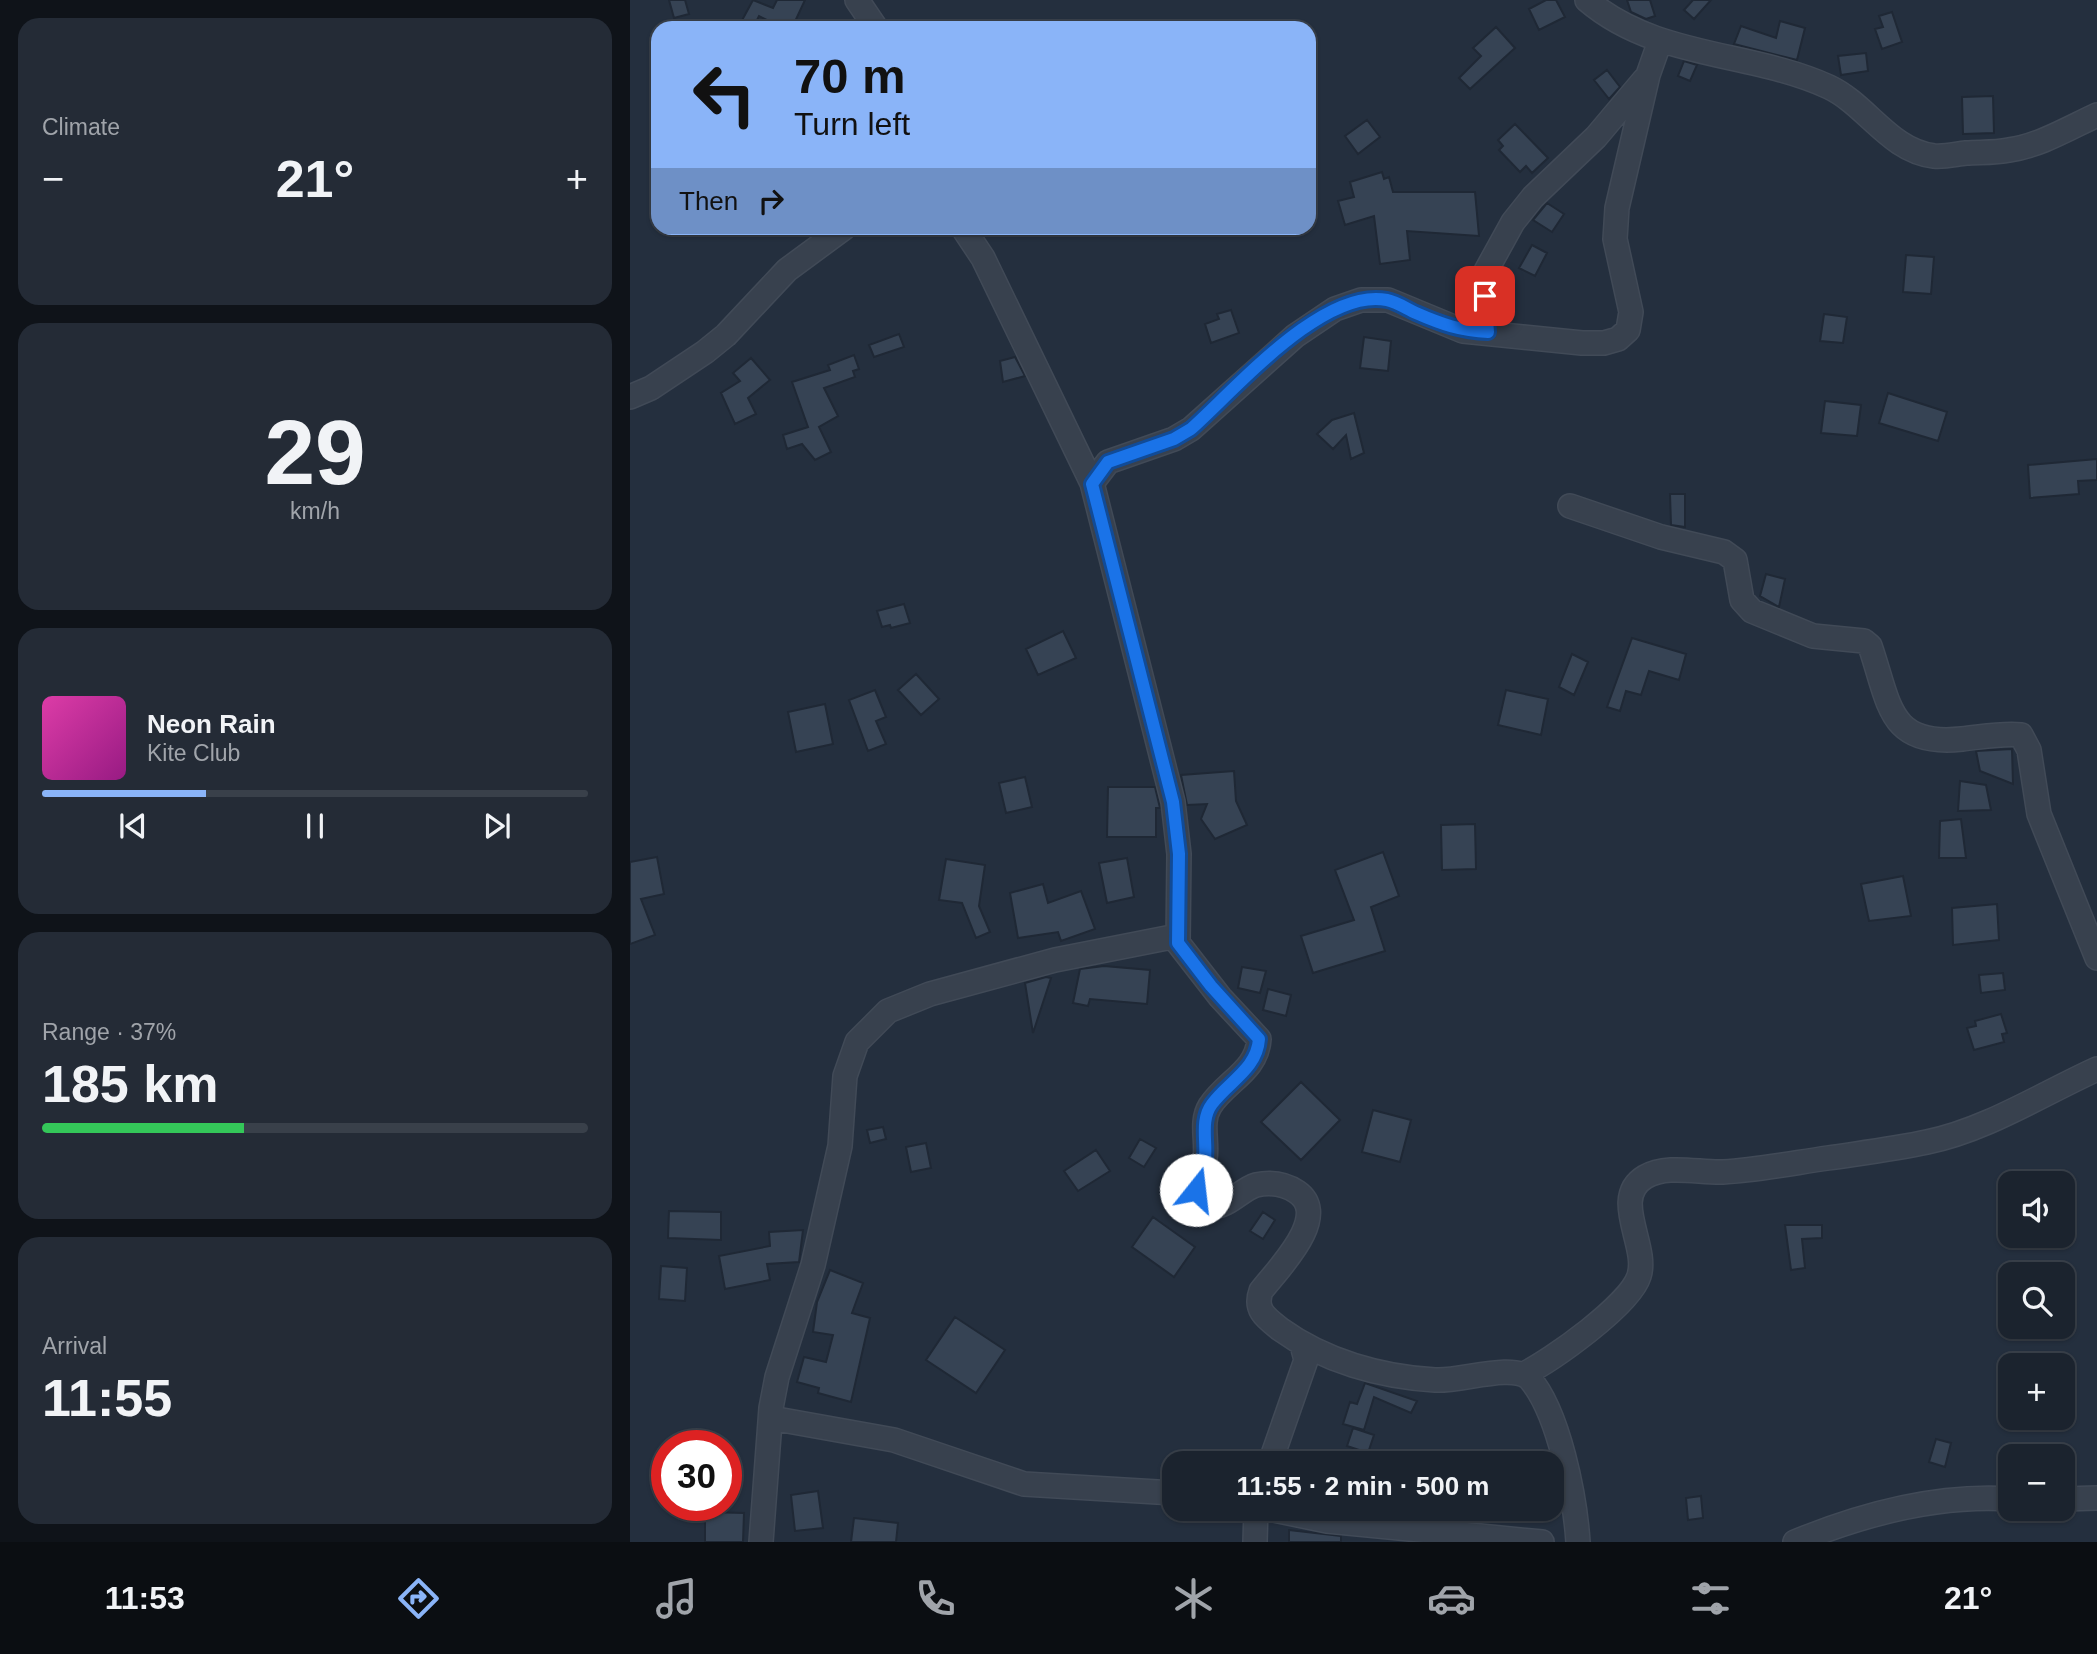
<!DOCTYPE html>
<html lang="en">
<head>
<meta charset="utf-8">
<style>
  :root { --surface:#1b232e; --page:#242b36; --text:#f1f3f6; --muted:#a0a4aa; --line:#39404a; --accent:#8ab4f8 }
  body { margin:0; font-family:Arial,sans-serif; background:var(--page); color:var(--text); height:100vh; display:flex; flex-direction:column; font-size:26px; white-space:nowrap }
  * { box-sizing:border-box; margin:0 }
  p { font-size:23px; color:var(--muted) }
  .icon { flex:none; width:38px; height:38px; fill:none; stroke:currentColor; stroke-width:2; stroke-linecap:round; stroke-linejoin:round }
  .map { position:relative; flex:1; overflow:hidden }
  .drawer { display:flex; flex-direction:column; gap:18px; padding:18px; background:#0f1319; width:630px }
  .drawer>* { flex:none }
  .top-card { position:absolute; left:21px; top:21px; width:665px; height:214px; border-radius:21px; box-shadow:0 2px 5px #0004,0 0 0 2px var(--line); background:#8ab4f8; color:#111; overflow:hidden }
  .buttons { position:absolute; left:1368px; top:1171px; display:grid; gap:14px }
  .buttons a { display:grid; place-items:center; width:77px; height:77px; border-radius:14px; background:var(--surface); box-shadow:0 2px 5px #0004,0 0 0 2px var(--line); font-size:35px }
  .speed { position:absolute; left:21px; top:1430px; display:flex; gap:14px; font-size:35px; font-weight:700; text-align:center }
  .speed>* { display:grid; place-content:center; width:91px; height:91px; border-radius:50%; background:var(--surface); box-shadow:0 2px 5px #0004,0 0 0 2px var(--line); line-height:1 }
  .speed .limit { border:10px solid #d22; background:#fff; color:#111 }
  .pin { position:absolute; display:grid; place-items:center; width:60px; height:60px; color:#fff; margin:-30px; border-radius:14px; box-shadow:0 4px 10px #0006 }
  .me { position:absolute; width:77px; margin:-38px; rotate:16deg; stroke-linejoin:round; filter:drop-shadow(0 0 5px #0008) }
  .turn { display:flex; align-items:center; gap:24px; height:147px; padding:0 28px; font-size:32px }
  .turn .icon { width:91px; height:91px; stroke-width:2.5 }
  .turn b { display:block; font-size:49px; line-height:60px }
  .then { display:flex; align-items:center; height:66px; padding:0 28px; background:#0003; gap:14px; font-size:26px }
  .big { font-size:52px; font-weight:700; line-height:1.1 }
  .drawer .tile { flex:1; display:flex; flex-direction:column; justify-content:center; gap:10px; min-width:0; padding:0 24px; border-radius:21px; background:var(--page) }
  .drawer .dial { align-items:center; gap:0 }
  .dial b { font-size:91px; line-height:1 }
  .song { display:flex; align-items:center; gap:21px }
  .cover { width:84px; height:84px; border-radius:10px; background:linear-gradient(135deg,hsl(320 70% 55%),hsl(310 70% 35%)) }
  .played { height:7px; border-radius:4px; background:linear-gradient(90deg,var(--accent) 30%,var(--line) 30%) }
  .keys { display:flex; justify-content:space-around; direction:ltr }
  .heat { display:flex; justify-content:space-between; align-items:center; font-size:38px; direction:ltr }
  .charge { height:10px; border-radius:5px; background:linear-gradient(90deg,#34c759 37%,var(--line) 0) }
  .trip { position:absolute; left:532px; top:1451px; width:402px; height:70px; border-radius:21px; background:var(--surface); box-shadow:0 2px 5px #0004,0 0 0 2px var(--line); font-weight:700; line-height:70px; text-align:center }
  .tabs { display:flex; height:112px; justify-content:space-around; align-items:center; background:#0b0e12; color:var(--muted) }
  .tabs .icon { width:49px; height:49px }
  .tabs .on { color:var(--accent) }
  .tabs b { font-size:32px; color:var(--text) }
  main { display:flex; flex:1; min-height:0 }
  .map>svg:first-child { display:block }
  .building { fill:#364354; stroke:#1f2835; stroke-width:2 }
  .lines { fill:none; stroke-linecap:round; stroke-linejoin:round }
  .minor-casing { stroke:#414a57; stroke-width:26 }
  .minor { stroke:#38414e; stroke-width:23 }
  .route-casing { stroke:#114b97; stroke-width:18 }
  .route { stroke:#1a73e8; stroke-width:12 }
</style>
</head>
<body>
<main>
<section class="drawer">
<div class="tile"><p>Climate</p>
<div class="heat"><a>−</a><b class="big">21°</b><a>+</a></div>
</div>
<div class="tile dial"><b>29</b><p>km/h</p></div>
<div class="tile">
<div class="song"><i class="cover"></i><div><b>Neon Rain</b><p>Kite Club</p></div></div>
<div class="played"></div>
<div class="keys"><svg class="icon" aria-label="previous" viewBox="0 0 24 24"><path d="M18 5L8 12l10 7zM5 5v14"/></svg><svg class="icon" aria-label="pause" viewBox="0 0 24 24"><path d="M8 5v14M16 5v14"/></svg><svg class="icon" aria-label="next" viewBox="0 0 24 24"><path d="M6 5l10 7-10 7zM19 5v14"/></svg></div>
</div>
<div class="tile"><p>Range · 37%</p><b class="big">185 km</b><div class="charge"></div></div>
<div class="tile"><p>Arrival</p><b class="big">11:55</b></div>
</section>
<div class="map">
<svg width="1467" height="1542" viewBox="0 0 1467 1542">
  <rect width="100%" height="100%" fill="#242f3e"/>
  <path class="building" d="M 39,0 L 55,0 L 59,14 L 44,18 Z
    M 123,0 L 143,8 L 147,0 L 175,0 L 162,28 L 153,28 L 129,16 L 123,28 L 119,28 L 110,24 Z
    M 916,0 L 926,0 L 935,17 L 909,30 L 899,9 Z
    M 997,0 L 1020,0 L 1025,16 L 1016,19 L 1001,12 Z
    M 1063,0 L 1081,0 L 1064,19 L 1054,10 Z
    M 1262,12 L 1272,42 L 1252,49 L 1245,29 L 1253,27 L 1249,16 Z
    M 1150,21 L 1175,28 L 1167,60 L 1104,44 L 1111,26 L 1146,38 Z
    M 866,27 L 885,48 L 840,89 L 829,78 L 851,56 L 843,48 Z
    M 1236,53 L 1238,71 L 1211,75 L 1208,56 Z
    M 1054,61 L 1067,65 L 1060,81 L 1048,76 Z
    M 977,70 L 990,87 L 979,99 L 964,80 Z
    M 1363,96 L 1364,133 L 1333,134 L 1332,97 Z
    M 737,120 L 750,137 L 728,154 L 715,136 Z
    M 885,124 L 918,158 L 902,173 L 896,166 L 890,172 L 869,150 L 873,146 L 868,140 Z
    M 752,172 L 754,179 L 759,177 L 763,192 L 845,192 L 849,236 L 777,231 L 780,260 L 750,264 L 744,216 L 715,225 L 708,201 L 724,197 L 720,182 Z
    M 917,203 L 934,214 L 922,232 L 903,220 Z
    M 902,245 L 917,253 L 905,276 L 889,268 Z
    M 1276,255 L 1304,257 L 1301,294 L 1273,292 Z
    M 601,310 L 609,333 L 581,343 L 575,324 L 589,319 L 587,314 Z
    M 1194,314 L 1217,317 L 1213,343 L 1190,341 Z
    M 269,334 L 274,347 L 244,357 L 239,345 Z
    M 734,337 L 761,341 L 758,371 L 730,368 Z
    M 224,355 L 229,369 L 223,371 L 225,377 L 194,388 L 208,416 L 189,427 L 201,452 L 185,460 L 172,444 L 157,449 L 153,435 L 178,427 L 162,382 L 200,370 L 198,365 Z
    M 385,357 L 395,376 L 373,382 L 370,361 Z
    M 121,358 L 140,380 L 118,398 L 126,414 L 105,424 L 91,393 L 110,381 L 103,373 Z
    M 1258,393 L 1317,412 L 1308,441 L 1249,423 Z
    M 1195,401 L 1231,405 L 1227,436 L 1191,433 Z
    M 724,413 L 734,453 L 721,459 L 716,435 L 703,449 L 687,434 L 702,420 Z
    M 1467,459 L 1467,480 L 1448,481 L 1449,494 L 1400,498 L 1398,465 Z
    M 1040,494 L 1055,494 L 1055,527 L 1041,525 Z
    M 1136,574 L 1155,579 L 1149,607 L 1130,596 Z
    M 274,604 L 280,623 L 261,628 L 260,625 L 252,627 L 247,611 Z
    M 433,631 L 446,658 L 408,675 L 396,649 Z
    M 1002,638 L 1056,654 L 1049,680 L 1019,671 L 1011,695 L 996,691 L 990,711 L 977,707 Z
    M 942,654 L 958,662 L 944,695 L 929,687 Z
    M 286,674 L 309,699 L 291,715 L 268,690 Z
    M 245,690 L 256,717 L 246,721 L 256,744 L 238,751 L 219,700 Z
    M 876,690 L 918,699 L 911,735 L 868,725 Z
    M 195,704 L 203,744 L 166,752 L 158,712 Z
    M 1382,749 L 1383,784 L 1350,771 L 1346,751 Z
    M 604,771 L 606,801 L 617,825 L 585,839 L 571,819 L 577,804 L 557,805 L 551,775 Z
    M 395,777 L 402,807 L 376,813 L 369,783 Z
    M 1330,781 L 1356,785 L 1361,810 L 1328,811 Z
    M 478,787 L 525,787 L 530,808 L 526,808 L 526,837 L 477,837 Z
    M 1331,819 L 1336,858 L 1309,858 L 1310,821 Z
    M 845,824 L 846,869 L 812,870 L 811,825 Z
    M 753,852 L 769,896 L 741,907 L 755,951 L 683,973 L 671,936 L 724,920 L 705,870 Z
    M 27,857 L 34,894 L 11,899 L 25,935 L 0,944 L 0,862 Z
    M 497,858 L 504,897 L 477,903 L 469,863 Z
    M 316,859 L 355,865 L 349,906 L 360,932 L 346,938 L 332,903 L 309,900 Z
    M 1273,876 L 1281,916 L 1239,921 L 1231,884 Z
    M 413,884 L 418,903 L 451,891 L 465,929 L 431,941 L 428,932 L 388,938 L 380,893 Z
    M 1367,904 L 1369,940 L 1323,945 L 1322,908 Z
    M 474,966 L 520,970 L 517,1004 L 460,999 L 458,1006 L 443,1003 L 450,969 Z
    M 612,967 L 636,971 L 630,993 L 608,988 Z
    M 1373,973 L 1375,990 L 1351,993 L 1349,975 Z
    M 416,977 L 421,978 L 403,1033 L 395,983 Z
    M 638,989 L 661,995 L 656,1016 L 633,1010 Z
    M 1371,1014 L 1377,1033 L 1372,1034 L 1374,1042 L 1344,1050 L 1337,1028 L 1346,1026 L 1345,1021 Z
    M 671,1082 L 710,1120 L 671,1160 L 631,1122 Z
    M 743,1110 L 781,1120 L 770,1162 L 732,1152 Z
    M 253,1127 L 256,1139 L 240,1143 L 237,1130 Z
    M 510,1139 L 526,1148 L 514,1167 L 499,1158 Z
    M 296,1143 L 301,1168 L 281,1172 L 276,1147 Z
    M 466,1150 L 480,1171 L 448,1191 L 434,1171 Z
    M 39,1211 L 91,1212 L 91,1240 L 38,1238 Z
    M 633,1212 L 645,1220 L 633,1239 L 620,1231 Z
    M 523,1217 L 565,1247 L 544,1277 L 502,1247 Z
    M 1155,1225 L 1192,1225 L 1192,1238 L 1172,1239 L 1175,1268 L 1161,1270 Z
    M 173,1230 L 169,1262 L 137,1264 L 140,1280 L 95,1289 L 89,1256 L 140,1246 L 139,1232 Z
    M 31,1266 L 57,1268 L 55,1301 L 29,1299 Z
    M 200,1270 L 233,1283 L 222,1313 L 240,1318 L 221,1402 L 188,1393 L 189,1388 L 167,1382 L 174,1357 L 196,1362 L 203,1335 L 183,1332 L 187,1302 Z
    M 325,1317 L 375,1350 L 346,1393 L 296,1360 Z
    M 735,1383 L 787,1401 L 781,1413 L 744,1397 L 734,1430 L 713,1424 L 720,1402 L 727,1404 Z
    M 723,1428 L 744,1435 L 738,1453 L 717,1446 Z
    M 1306,1439 L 1321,1443 L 1315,1467 L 1299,1462 Z
    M 188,1491 L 193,1528 L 165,1531 L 161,1495 Z
    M 1071,1496 L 1073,1518 L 1058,1520 L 1056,1498 Z
    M 75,1512 L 114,1513 L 113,1542 L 75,1542 Z
    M 224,1518 L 268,1523 L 266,1542 L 221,1542 Z
    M 659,1530 L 711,1536 L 711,1542 L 659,1542 Z"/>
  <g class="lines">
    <defs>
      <path id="minor" d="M 227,0 L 246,28
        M 957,0 C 1026,59 1121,51 1199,87 C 1237,105 1260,151 1304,156 C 1315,157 1326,154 1336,153 C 1350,152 1365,153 1379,150 C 1409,146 1439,128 1467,115
        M 333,228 L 353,258 L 462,483
        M 858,332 L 856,271 L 883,222 L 903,197 L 966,137 L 1014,80
        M 0,397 L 21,388 L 75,352 L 96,335 L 157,270 L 214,228
        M 940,506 L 1031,537 L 1094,552 L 1105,560 L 1112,600 L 1122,611 L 1183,636 L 1234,641 L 1240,646 C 1260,704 1258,747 1332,739 C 1352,737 1372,733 1391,735 L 1399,750 L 1409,814 L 1467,958
        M 894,1374 C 922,1360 1000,1305 1009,1276 C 1019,1246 980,1198 1015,1177 C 1037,1164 1069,1173 1093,1172 C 1128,1170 1163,1163 1198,1158 C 1231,1153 1265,1149 1297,1142 C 1356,1130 1412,1094 1467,1069
        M 141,1418 L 264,1440 L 394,1484 L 544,1493
        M 640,1463 L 676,1360 L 672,1345
        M 1433,1499 L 1467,1498
        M 634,1508 L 697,1521 L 912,1542
        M 131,1542 L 141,1408 L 147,1377 L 183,1265 L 210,1146 L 215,1076 L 227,1042 L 258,1011 L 300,994 L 425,960 L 547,936
        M 625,1542 L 626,1508
        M 948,1542 C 945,1497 929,1412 899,1378 C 881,1363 830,1382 805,1380 C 751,1377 694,1361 650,1329 C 636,1318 624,1310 631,1291 C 647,1270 702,1216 667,1192 C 655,1184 640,1182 626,1185 C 612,1189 598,1207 583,1206 C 575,1206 567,1197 566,1189 C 564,1178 574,1169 575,1159 C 578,1142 570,1122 580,1106 C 596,1081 627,1071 629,1039 L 590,997 L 548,943 L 549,854 L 543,802 L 462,483 L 478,462 L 544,439 L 561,429 L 665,336 L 705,309 L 731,300 L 758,300 L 833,331 L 952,343 L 974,343 L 988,339 L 998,330 L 1001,312 L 985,239 L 987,208 L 1018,75 L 1030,41
        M 1165,1542 C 1233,1514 1306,1494 1381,1499"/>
    </defs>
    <use href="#minor" class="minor-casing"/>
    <use href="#minor" class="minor"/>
  </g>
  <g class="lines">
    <defs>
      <path id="route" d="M 566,1190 C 566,1178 574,1170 575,1159 C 577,1141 570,1120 582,1104 C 598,1082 627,1069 629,1039 L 581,986 L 548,943 L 549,854 L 543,802 L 462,484 L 478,462 L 544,439 L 561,429 C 605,390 693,287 757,300 C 767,302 777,309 786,313 C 811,324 831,331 858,332 L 855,296"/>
    </defs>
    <use href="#route" class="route-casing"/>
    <use href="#route" class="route"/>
  </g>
</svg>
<div class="buttons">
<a><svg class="icon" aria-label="sound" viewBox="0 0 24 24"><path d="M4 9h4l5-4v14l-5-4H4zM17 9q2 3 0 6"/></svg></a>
<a><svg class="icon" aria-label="search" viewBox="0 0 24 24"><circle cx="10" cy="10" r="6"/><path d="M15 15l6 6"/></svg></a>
<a>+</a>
<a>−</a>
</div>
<div class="speed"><div class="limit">30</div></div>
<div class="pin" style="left:855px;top:296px;background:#d93025"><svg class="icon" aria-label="arrive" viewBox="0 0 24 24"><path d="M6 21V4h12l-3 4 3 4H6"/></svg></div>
<svg class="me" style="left:566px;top:1190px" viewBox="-20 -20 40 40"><circle r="19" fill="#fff"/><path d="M0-13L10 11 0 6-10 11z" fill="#1a73e8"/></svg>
<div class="trip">11:55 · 2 min · 500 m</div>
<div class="top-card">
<div class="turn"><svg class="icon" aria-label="left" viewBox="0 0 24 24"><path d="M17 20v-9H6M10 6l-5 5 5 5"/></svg><div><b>70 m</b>Turn left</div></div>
<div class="then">Then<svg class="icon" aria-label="right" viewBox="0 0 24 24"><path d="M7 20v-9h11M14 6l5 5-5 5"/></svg></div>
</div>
</div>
</main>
<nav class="tabs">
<b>11:53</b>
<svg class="icon on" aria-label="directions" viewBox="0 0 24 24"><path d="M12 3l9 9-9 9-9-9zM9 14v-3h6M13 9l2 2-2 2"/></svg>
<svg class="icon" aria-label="music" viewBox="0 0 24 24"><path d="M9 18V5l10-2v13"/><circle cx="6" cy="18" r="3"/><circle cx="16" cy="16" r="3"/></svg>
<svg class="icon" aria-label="phone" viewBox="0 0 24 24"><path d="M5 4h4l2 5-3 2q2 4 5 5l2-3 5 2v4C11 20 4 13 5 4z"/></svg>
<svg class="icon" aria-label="climate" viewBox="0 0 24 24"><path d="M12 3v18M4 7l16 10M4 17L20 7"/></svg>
<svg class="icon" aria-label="car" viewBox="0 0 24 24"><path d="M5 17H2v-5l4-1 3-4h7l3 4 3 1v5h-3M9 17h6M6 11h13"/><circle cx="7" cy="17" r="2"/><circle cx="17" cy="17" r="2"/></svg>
<svg class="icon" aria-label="filters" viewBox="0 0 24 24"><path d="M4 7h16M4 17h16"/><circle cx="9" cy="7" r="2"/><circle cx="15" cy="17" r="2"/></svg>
<b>21°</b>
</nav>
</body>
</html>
